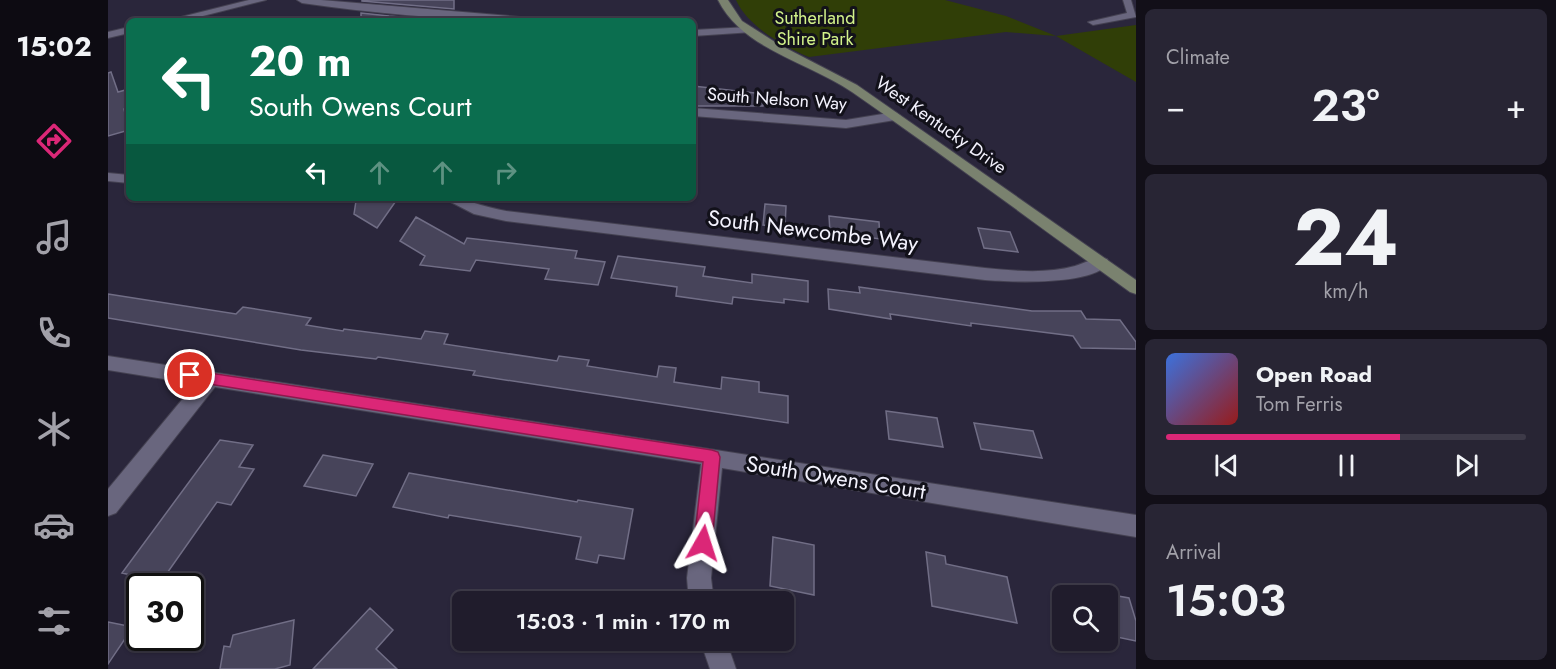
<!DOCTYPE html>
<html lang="en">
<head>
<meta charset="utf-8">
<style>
  :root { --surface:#201c2c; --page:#282534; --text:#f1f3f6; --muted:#a2a1a9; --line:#3d3a48; --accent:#db2777 }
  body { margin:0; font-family:Jost,sans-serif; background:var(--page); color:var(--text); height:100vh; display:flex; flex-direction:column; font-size:22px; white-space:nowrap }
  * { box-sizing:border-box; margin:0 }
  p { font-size:20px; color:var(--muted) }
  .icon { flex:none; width:33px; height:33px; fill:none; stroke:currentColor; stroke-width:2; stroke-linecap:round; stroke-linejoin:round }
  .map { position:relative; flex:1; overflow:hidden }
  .details { display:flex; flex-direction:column; gap:9px; padding:9px; background:#120f18; width:420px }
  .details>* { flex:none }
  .banner { position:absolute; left:18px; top:18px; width:570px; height:183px; border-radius:9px; box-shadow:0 2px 4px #0004,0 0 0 2px var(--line); background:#0b6e4f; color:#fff; overflow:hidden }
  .buttons { position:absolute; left:944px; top:585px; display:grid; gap:12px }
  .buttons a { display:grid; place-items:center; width:66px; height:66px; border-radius:9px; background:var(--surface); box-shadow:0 2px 4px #0004,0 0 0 2px var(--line); font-size:30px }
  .speed { position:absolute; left:18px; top:573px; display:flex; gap:12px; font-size:30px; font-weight:700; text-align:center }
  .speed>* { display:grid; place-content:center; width:78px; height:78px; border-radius:50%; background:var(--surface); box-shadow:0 2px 4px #0004,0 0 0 2px var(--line); line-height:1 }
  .speed .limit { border:3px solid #111; border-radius:9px; background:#fff; color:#111 }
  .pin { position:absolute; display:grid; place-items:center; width:51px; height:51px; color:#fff; margin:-26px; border:3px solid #fff; border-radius:50%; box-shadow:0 2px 6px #0007 }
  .me { position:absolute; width:66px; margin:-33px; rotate:6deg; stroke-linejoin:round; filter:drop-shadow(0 0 4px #0008) }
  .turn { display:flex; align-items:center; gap:21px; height:126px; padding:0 24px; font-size:27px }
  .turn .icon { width:78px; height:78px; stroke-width:2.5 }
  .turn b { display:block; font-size:42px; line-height:51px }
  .lanes { display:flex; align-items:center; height:57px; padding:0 24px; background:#0003; justify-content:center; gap:30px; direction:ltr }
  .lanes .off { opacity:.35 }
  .big { font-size:45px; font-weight:600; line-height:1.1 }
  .details .card { flex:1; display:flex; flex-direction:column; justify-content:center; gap:9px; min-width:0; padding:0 21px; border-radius:9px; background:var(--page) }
  .details .dial { align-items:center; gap:0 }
  .dial b { font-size:78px; line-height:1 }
  .song { display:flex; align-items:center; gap:18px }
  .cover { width:72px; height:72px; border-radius:9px; background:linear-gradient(135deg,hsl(220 70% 55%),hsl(0 70% 35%)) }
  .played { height:6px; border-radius:3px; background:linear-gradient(90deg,var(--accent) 65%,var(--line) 65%) }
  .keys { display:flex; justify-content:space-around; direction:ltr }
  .heat { display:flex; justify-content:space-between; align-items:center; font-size:33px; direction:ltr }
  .trip { position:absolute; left:344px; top:591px; width:342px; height:60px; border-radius:9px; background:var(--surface); box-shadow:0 2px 4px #0004,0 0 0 2px var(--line); font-weight:600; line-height:60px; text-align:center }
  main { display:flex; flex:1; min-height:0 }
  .menu { display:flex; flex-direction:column; width:108px; justify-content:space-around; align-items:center; background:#0d0b12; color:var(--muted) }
  .menu .icon { width:42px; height:42px }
  .menu .active { color:var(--accent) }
  .menu b { font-size:27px; color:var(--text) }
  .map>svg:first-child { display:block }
  .green { fill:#303e07 }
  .building { fill:#47445a; stroke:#716e86; stroke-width:1.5 }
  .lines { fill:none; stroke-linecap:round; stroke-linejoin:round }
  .street-casing { stroke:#444151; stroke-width:2 }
  .secondary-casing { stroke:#444151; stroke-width:2 }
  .street { fill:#69667e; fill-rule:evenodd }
  .secondary { fill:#7a826f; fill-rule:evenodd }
  .route { fill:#db2777; stroke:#8e194d; stroke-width:1.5 }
  .labels { text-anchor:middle; stroke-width:6; stroke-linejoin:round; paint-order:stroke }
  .far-park-label { font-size:18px; fill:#d2f28a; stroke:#12111a }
  .far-street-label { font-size:18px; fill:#f3f2fd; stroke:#12111a }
  .street-label { font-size:22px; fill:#f3f2fd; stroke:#12111a }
</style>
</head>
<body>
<main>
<nav class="menu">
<b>15:02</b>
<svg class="icon active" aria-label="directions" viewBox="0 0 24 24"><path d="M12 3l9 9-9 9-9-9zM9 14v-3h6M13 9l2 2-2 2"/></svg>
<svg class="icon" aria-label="music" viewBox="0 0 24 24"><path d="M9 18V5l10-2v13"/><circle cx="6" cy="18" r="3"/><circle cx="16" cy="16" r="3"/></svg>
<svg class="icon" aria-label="phone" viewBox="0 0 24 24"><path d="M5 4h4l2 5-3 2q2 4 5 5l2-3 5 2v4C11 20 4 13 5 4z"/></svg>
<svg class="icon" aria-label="climate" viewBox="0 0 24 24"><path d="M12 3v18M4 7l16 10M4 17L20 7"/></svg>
<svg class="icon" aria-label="car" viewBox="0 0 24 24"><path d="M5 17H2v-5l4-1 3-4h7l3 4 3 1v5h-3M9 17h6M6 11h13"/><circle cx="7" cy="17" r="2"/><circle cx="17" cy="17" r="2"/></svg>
<svg class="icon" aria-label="filters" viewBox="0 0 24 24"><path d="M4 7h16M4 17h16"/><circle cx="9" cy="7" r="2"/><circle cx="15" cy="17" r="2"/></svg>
</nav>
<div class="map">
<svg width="1028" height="669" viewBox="0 0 1028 669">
  <rect width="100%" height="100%" fill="#2a263b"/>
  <path class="green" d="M 628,0 L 837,0 L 898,16 L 948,36 L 1028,25 L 1028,82 L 948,36 L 898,32 L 701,57 C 676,46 640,27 628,0 Z"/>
  <path class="building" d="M 254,0 L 346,0 L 346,9 L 254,1 Z
    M 253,13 L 281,16 L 345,21 L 253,21 Z
    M 3,72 L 10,92 L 21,89 L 21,108 L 16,109 L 21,130 L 0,136 L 0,73 Z
    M 585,86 L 656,94 L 655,106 L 585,106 Z
    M 259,198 L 290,198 L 269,228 L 246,214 L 248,201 Z
    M 657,204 L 678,206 L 677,227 L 655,225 Z
    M 721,216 L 771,222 L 772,239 L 722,232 Z
    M 308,217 L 356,244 L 359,238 L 469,251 L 467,258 L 497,262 L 490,285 L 437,279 L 441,269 L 368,260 L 362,271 L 312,265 L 317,256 L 292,241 Z
    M 870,228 L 902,232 L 910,252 L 876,248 Z
    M 510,256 L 597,267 L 595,276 L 644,283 L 644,274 L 700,281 L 700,302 L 676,299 L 676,303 L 625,297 L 624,304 L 568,296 L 569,287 L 503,278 Z
    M 751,287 L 924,311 L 973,311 L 978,319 L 1012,320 L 1028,342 L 1028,349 L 973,348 L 965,336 L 863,323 L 863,326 L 782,314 L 783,319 L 721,309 L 720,289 L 752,293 Z
    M 0,294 L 128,314 L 135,307 L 203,318 L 198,325 L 235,331 L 236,329 L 313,339 L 317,331 L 340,334 L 336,344 L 449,361 L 451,356 L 481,360 L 479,366 L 549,377 L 551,366 L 568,368 L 566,382 L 613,389 L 614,377 L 651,382 L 651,392 L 680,396 L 680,423 L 365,375 L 367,371 L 270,357 L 268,359 L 193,350 L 0,318 Z
    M 778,411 L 829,418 L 835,447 L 781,439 Z
    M 866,423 L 925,431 L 934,458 L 873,449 Z
    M 112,440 L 145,445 L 131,467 L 146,469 L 123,505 L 109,502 L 50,586 L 20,586 L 27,576 L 14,573 Z
    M 215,455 L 265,464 L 248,496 L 196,486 Z
    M 301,473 L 469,502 L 470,500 L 525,509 L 516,559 L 491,555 L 489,563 L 468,559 L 473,537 L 341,515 L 340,518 L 285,507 Z
    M 665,537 L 706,545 L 706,595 L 662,586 Z
    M 818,552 L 837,556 L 838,564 L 899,577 L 909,623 L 824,606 Z
    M 999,594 L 1021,598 L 1028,621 L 1028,641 L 999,635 Z
    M 262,608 L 285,630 L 268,649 L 289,669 L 205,669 Z
    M 186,620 L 182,665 L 167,669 L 112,669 L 116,646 L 122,647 L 125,635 Z
    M 0,622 L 25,627 L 0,664 Z"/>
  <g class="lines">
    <defs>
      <path id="street" d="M 141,0 L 158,0 L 75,21 L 57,21 Z
        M 189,0 L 213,0 L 424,18 L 429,21 C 351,21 271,14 194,3 Z
        M 1015,0 L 1023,0 L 1028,17 L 985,25 L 980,22 L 1019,13 Z
        M 21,27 L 21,33 L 0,38 L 0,32 Z
        M 641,27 L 645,28 L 645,32 L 585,36 L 585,30 Z
        M 585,108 L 738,120 L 787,112 L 793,116 L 787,120 L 738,128 L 585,116 Z
        M 0,173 L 21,175 L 21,183 L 0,181 Z
        M 335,198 C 359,198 374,207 398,211 L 877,268 C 907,271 938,274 967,266 C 977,263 988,256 999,259 L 1001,263 C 985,286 903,282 877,280 L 398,221 L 366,214 Z
        M 0,356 L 1028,515 L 1028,537 L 614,468 L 603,578 L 606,602 L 581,602 L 579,578 L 593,464 L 107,387 L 8,513 L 0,516 L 0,489 L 87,384 L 0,370 Z
        M 592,640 L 618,640 L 628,669 L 602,669 Z"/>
      <path id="secondary" d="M 610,0 L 620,0 L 634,21 L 670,44 L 749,85 L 1028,280 L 1028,294 L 1022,292 C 929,225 838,157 744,92 C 701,62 635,50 610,0 Z"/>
    </defs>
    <use href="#street" class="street-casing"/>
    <use href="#secondary" class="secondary-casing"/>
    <use href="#street" class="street"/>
    <use href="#secondary" class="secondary"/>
  </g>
  <path class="route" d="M 82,370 L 604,450 L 610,452 L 612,457 L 604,543 L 601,549 L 595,551 L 588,549 L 586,543 L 595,462 L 82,381 L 77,379 L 75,375 L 77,371 Z"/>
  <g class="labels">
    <g class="far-park-label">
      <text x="707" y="24">Sutherland<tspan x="707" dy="21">Shire Park</tspan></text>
    </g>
    <g class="far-street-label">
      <text transform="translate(669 99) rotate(4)" y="6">South Nelson Way</text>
      <text transform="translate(833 125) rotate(35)" y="6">West Kentucky Drive</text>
    </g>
    <g class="street-label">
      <text transform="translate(705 230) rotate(7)" y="8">South Newcombe Way</text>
      <text transform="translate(728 477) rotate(9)" y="8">South Owens Court</text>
    </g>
  </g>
</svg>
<div class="buttons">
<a><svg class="icon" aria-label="search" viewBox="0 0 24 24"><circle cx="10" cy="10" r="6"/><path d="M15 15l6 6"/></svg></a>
</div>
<div class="speed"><div class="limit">30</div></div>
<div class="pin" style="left:82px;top:375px;background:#d93025"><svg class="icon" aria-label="arrive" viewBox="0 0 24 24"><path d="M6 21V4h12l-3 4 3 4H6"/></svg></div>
<svg class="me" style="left:595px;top:543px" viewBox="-20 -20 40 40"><path d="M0-17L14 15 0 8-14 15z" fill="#db2777" stroke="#fff" stroke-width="4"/></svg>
<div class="trip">15:03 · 1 min · 170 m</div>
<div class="banner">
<div class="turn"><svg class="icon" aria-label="left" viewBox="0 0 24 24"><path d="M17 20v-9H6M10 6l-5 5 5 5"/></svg><div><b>20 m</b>South Owens Court</div></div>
<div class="lanes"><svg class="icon" aria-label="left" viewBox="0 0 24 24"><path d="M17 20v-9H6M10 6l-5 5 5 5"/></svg><svg class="icon off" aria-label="ahead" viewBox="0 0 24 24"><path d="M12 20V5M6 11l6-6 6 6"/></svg><svg class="icon off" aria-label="ahead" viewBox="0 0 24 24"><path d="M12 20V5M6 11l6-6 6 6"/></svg><svg class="icon off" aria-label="right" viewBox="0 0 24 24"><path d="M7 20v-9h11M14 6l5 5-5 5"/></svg></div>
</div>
</div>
<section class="details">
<div class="card"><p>Climate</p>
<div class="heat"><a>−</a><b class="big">23°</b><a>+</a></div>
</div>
<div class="card dial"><b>24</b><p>km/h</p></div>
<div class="card">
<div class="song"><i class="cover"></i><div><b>Open Road</b><p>Tom Ferris</p></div></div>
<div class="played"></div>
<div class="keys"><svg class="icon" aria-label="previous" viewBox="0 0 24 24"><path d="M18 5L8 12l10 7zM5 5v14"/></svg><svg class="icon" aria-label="pause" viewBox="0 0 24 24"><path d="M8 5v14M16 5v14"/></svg><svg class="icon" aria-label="next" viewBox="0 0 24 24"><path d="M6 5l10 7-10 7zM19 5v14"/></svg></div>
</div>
<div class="card"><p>Arrival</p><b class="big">15:03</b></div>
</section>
</main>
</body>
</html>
